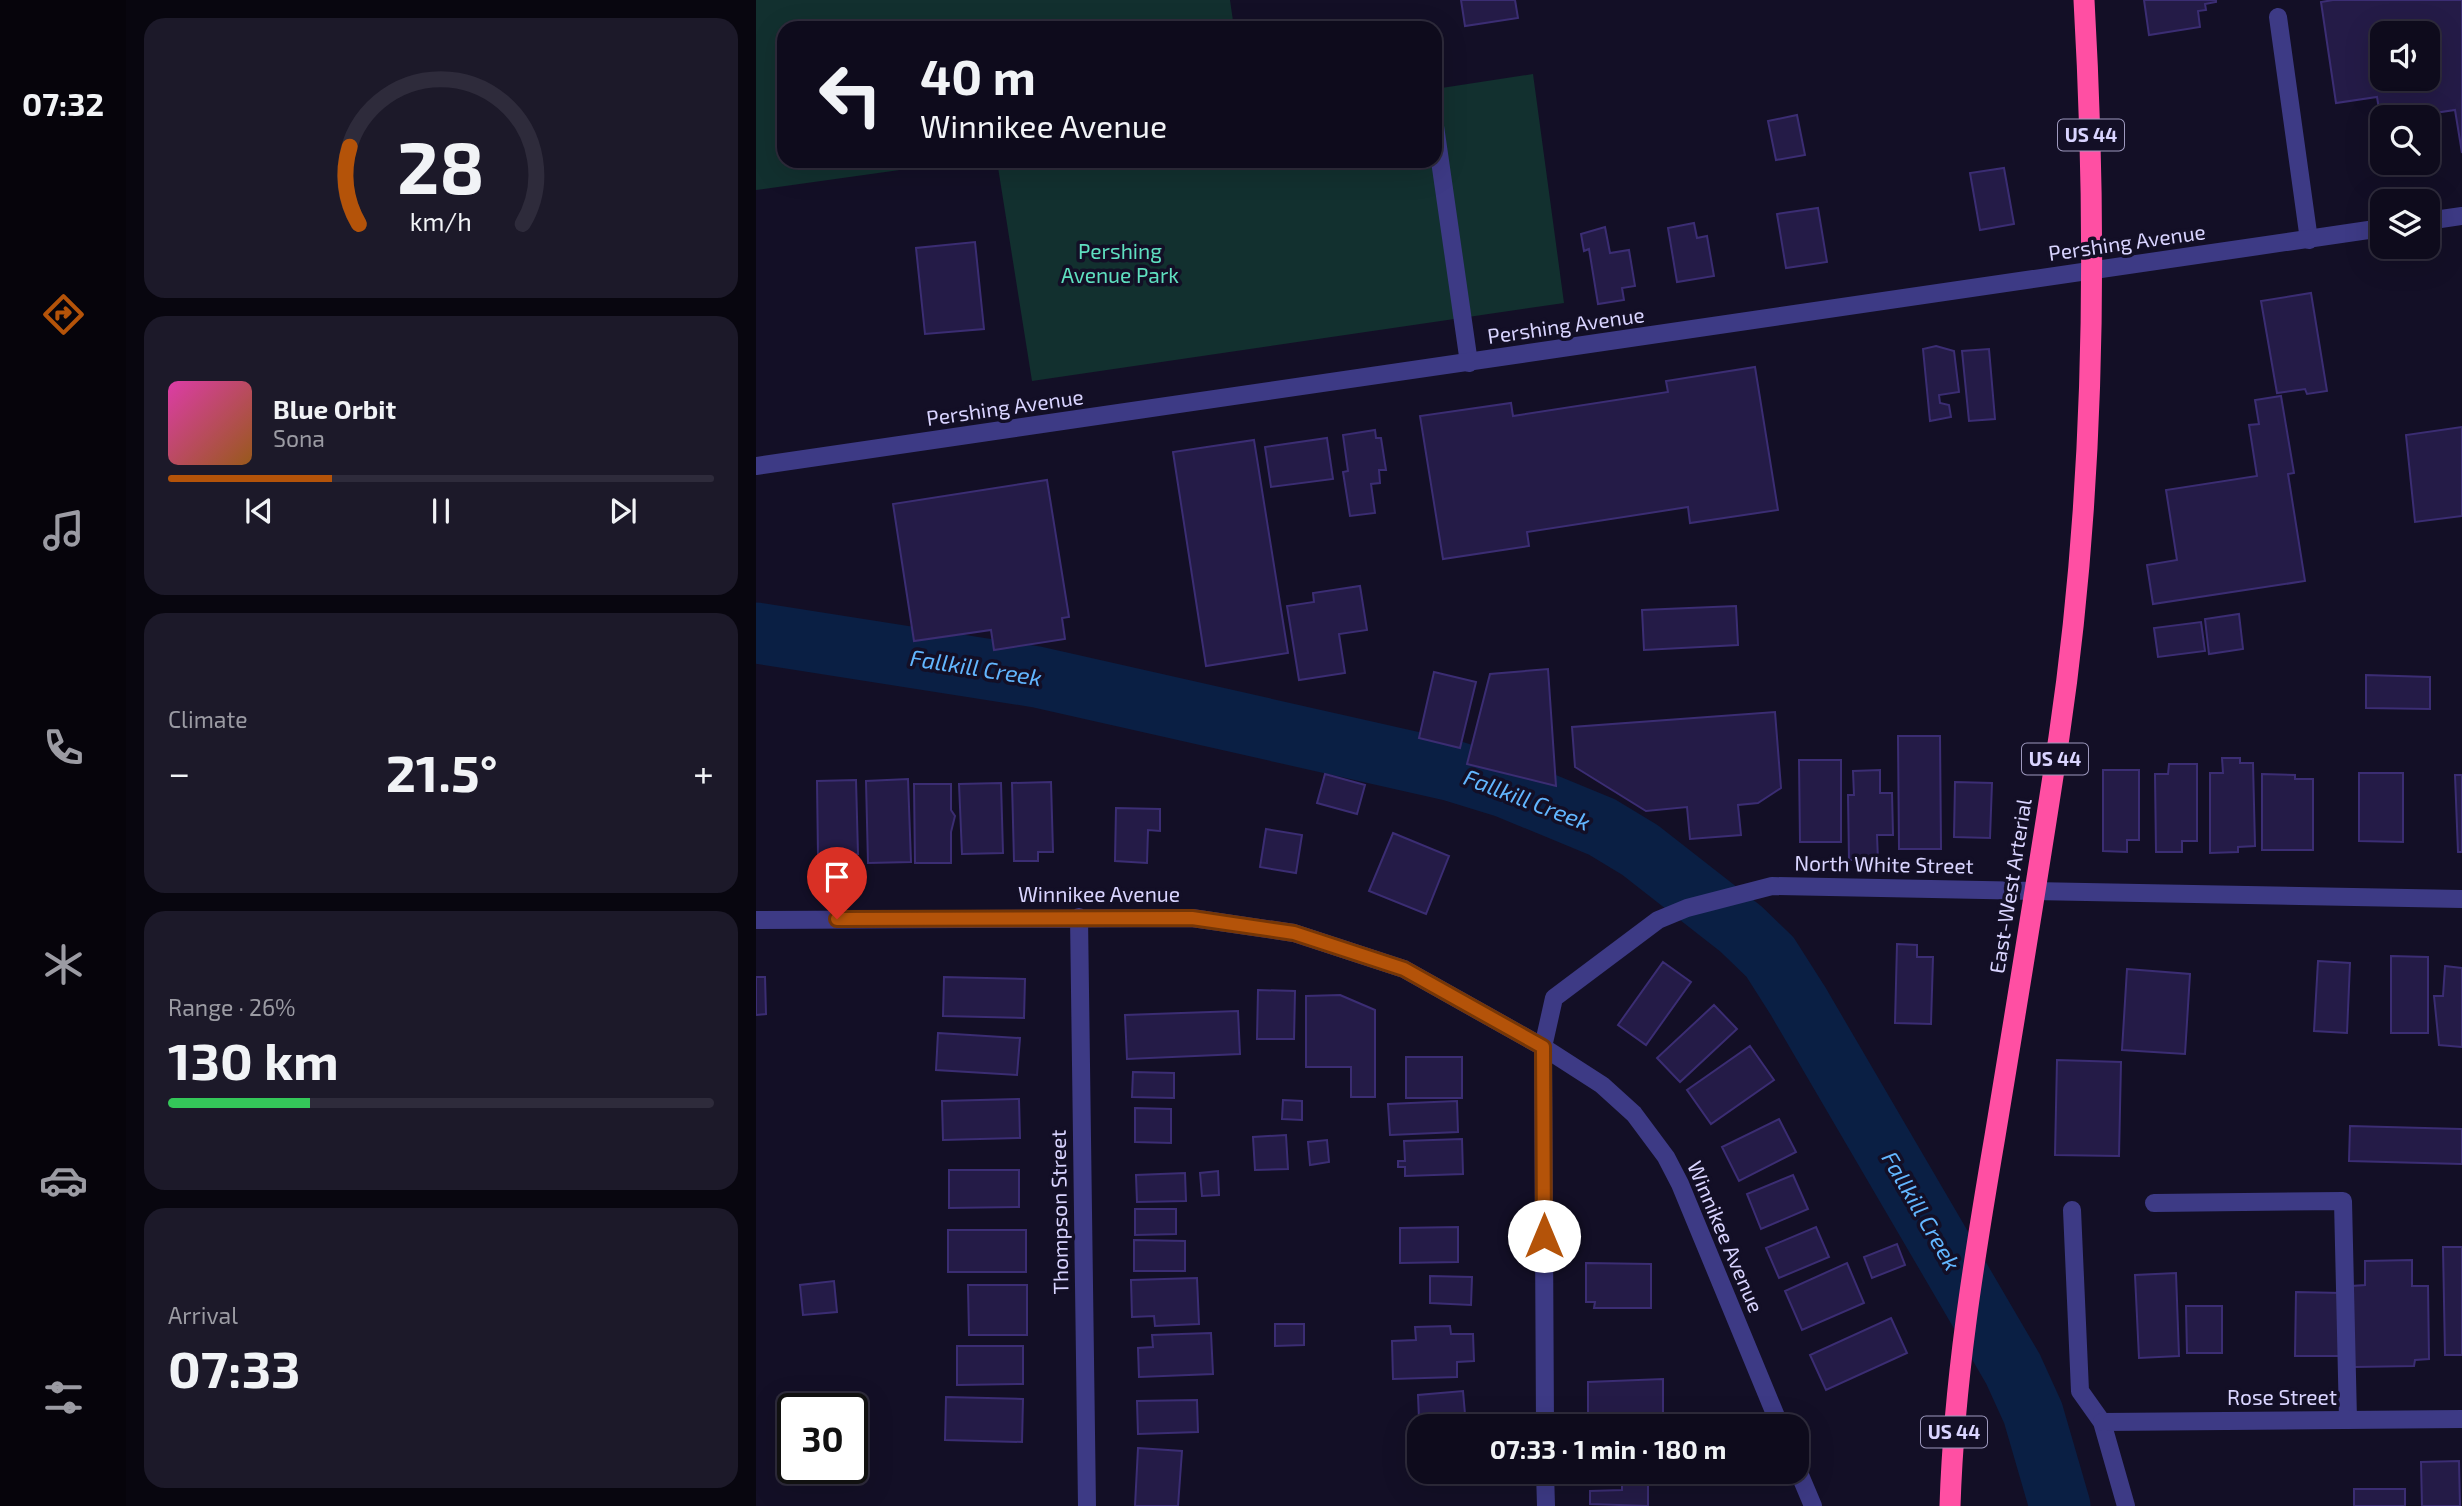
<!DOCTYPE html>
<html lang="en">
<head>
<meta charset="utf-8">
<style>
  :root { --surface:#0e0b1c; --page:#1c1929; --text:#f1f3f6; --muted:#9b9ba3; --line:#2e2b3b; --accent:#b45309 }
  body { margin:0; font-family:"Exo 2",sans-serif; background:var(--page); color:var(--text); height:100vh; display:flex; flex-direction:column; font-size:26px; white-space:nowrap }
  * { box-sizing:border-box; margin:0 }
  p { font-size:23px; color:var(--muted) }
  .icon { flex:none; width:38px; height:38px; fill:none; stroke:currentColor; stroke-width:2; stroke-linecap:round; stroke-linejoin:round }
  .map { position:relative; flex:1; overflow:hidden }
  .panel { display:flex; flex-direction:column; gap:18px; padding:18px; background:#08060f; width:630px }
  .panel>* { flex:none }
  .top-card { position:absolute; left:21px; top:21px; width:665px; height:147px; border-radius:21px; box-shadow:0 7px 28px #0002,0 0 0 2px var(--line); background:#0e0b1c; color:var(--text); overflow:hidden }
  .tools { position:absolute; left:1614px; top:21px; display:grid; gap:14px }
  .tools a { display:grid; place-items:center; width:70px; height:70px; border-radius:14px; background:var(--surface); box-shadow:0 7px 28px #0002,0 0 0 2px var(--line); font-size:35px }
  .speed { position:absolute; left:21px; top:1393px; display:flex; gap:14px; font-size:35px; font-weight:700; text-align:center }
  .speed>* { display:grid; place-content:center; width:91px; height:91px; border-radius:50%; background:var(--surface); box-shadow:0 7px 28px #0002,0 0 0 2px var(--line); line-height:1 }
  .speed .limit { border:4px solid #111; border-radius:10px; background:#fff; color:#111 }
  .pin { position:absolute; display:grid; place-items:center; width:60px; height:60px; color:#fff; margin:-72px -30px; border-radius:50% 50% 50% 0; rotate:-45deg; box-shadow:0 0 7px #0007 }
  .pin .icon { rotate:45deg }
  .me { position:absolute; width:77px; margin:-38px; rotate:0deg; stroke-linejoin:round; filter:drop-shadow(0 0 5px #0008) }
  .turn { display:flex; align-items:center; gap:24px; height:147px; padding:0 28px; font-size:32px }
  .turn .icon { width:91px; height:91px; stroke-width:2.5 }
  .turn b { display:block; font-size:49px; line-height:60px }
  .big { font-size:52px; font-weight:700; line-height:1.1 }
  .panel .widget { flex:1; display:flex; flex-direction:column; justify-content:center; gap:10px; min-width:0; padding:0 24px; border-radius:21px; background:var(--page) }
  .panel .dial { align-items:center; gap:0 }
  .dial svg { height:182px; overflow:visible; fill:none; stroke:var(--line); stroke-width:7; stroke-linecap:round; text-anchor:middle }
  .dial text { fill:var(--text); stroke:none }
  .song { display:flex; align-items:center; gap:21px }
  .cover { width:84px; height:84px; border-radius:10px; background:linear-gradient(135deg,hsl(320 70% 55%),hsl(30 70% 35%)) }
  .played { height:7px; border-radius:4px; background:linear-gradient(90deg,var(--accent) 30%,var(--line) 30%) }
  .keys { display:flex; justify-content:space-around; direction:ltr }
  .heat { display:flex; justify-content:space-between; align-items:center; font-size:38px; direction:ltr }
  .charge { height:10px; border-radius:5px; background:linear-gradient(90deg,#34c759 26%,var(--line) 0) }
  .trip { position:absolute; left:651px; top:1414px; width:402px; height:70px; border-radius:21px; background:var(--surface); box-shadow:0 7px 28px #0002,0 0 0 2px var(--line); font-weight:700; line-height:70px; text-align:center }
  main { display:flex; flex:1; min-height:0 }
  .dock { display:flex; flex-direction:column; width:126px; justify-content:space-around; align-items:center; background:#06040b; color:var(--muted) }
  .dock .icon { width:49px; height:49px }
  .dock .on { color:var(--accent) }
  .dock b { font-size:32px; color:var(--text) }
  .map>svg:first-child { display:block }
  .green { fill:#12302f }
  .lines { fill:none; stroke-linecap:round; stroke-linejoin:round }
  .river { stroke:#0a1f44; stroke-width:61 }
  .building { fill:#241b47; stroke:#3b2d73; stroke-width:2; fill-rule:evenodd }
  .lane { stroke:#3d3a85; stroke-width:18 }
  .street { stroke:#3d3a85; stroke-width:18 }
  .highway { stroke:#ff4fa3; stroke-width:21 }
  .route-casing { stroke:#753606; stroke-width:18 }
  .route { stroke:#b45309; stroke-width:12 }
  .labels { text-anchor:middle; stroke-width:7; stroke-linejoin:round; paint-order:stroke }
  .shield { fill:#130f26; stroke:#9e99be; stroke-width:2 }
  .shield-label { font-size:19px; font-weight:bold; fill:#d9d4ff }
  .street-label { font-size:21px; fill:#d9d4ff; stroke:#130f26 }
  .park-label { font-size:21px; fill:#5fe0c0; stroke:#130f26 }
  .water-label { font-size:23px; font-style:italic; fill:#62b6ff; stroke:#130f26 }
</style>
</head>
<body>
<main>
<nav class="dock">
<b>07:32</b>
<svg class="icon on" aria-label="directions" viewBox="0 0 24 24"><path d="M12 3l9 9-9 9-9-9zM9 14v-3h6M13 9l2 2-2 2"/></svg>
<svg class="icon" aria-label="music" viewBox="0 0 24 24"><path d="M9 18V5l10-2v13"/><circle cx="6" cy="18" r="3"/><circle cx="16" cy="16" r="3"/></svg>
<svg class="icon" aria-label="phone" viewBox="0 0 24 24"><path d="M5 4h4l2 5-3 2q2 4 5 5l2-3 5 2v4C11 20 4 13 5 4z"/></svg>
<svg class="icon" aria-label="climate" viewBox="0 0 24 24"><path d="M12 3v18M4 7l16 10M4 17L20 7"/></svg>
<svg class="icon" aria-label="car" viewBox="0 0 24 24"><path d="M5 17H2v-5l4-1 3-4h7l3 4 3 1v5h-3M9 17h6M6 11h13"/><circle cx="7" cy="17" r="2"/><circle cx="17" cy="17" r="2"/></svg>
<svg class="icon" aria-label="filters" viewBox="0 0 24 24"><path d="M4 7h16M4 17h16"/><circle cx="9" cy="7" r="2"/><circle cx="15" cy="17" r="2"/></svg>
</nav>
<section class="panel">
<div class="widget dial"><svg viewBox="0 0 100 80">
<path d="M14 69A42 42 0 1 1 86 69"/>
<path d="M14 69A42 42 0 0 1 10 35" stroke="#b45309"/>
<text x="50" y="56" font-size="32" font-weight="700">28</text>
<text x="50" y="72" font-size="11">km/h</text>
</svg></div>
<div class="widget">
<div class="song"><i class="cover"></i><div><b>Blue Orbit</b><p>Sona</p></div></div>
<div class="played"></div>
<div class="keys"><svg class="icon" aria-label="previous" viewBox="0 0 24 24"><path d="M18 5L8 12l10 7zM5 5v14"/></svg><svg class="icon" aria-label="pause" viewBox="0 0 24 24"><path d="M8 5v14M16 5v14"/></svg><svg class="icon" aria-label="next" viewBox="0 0 24 24"><path d="M6 5l10 7-10 7zM19 5v14"/></svg></div>
</div>
<div class="widget"><p>Climate</p>
<div class="heat"><a>−</a><b class="big">21.5°</b><a>+</a></div>
</div>
<div class="widget"><p>Range · 26%</p><b class="big">130 km</b><div class="charge"></div></div>
<div class="widget"><p>Arrival</p><b class="big">07:33</b></div>
</section>
<div class="map">
<svg width="1706" height="1506" viewBox="0 0 1706 1506">
  <rect width="100%" height="100%" fill="#130f26"/>
  <path class="green" d="M 0,0 L 474,0 L 478,28 L 28,28 L 28,161 L 208,161 L 0,190 Z
    M 777,74 L 808,303 L 276,381 L 241,161 L 679,161 L 679,89 Z"/>
  <g class="lines">
    <path class="river" d="M 0,633 L 281,677 L 697,771 L 749,787 L 846,827 L 884,850 L 985,929 L 1014,957 L 1042,1001 L 1257,1369 L 1277,1413 L 1304,1506"/>
  </g>
  <path class="building" d="M 705,0 L 759,0 L 762,18 L 709,26 Z
    M 1388,0 L 1460,0 L 1460,2 L 1449,4 L 1450,10 L 1442,11 L 1444,27 L 1393,35 Z
    M 1577,0 L 1706,0 L 1706,153 L 1699,110 L 1652,117 L 1626,117 L 1625,121 L 1621,97 L 1580,103 L 1565,2 ZM 1626,33 L 1671,33 L 1671,79 L 1626,79 Z
    M 1041,115 L 1049,155 L 1020,160 L 1012,121 Z
    M 1248,168 L 1258,224 L 1224,230 L 1214,173 Z
    M 1062,208 L 1071,262 L 1030,268 L 1021,214 Z
    M 938,223 L 941,238 L 951,236 L 958,276 L 921,282 L 912,228 Z
    M 849,227 L 854,253 L 873,250 L 879,286 L 866,288 L 868,300 L 842,304 L 833,249 L 828,251 L 825,234 Z
    M 219,242 L 228,329 L 169,334 L 160,248 Z
    M 1555,293 L 1571,391 L 1551,394 L 1549,389 L 1521,393 L 1505,301 Z
    M 1180,346 L 1198,351 L 1203,392 L 1183,395 L 1184,403 L 1193,405 L 1195,417 L 1174,421 L 1167,349 Z
    M 1233,349 L 1239,419 L 1213,421 L 1206,351 Z
    M 999,367 L 1022,510 L 934,523 L 932,507 L 771,532 L 773,546 L 687,559 L 664,416 L 755,403 L 757,416 L 912,392 L 910,381 Z
    M 1525,396 L 1538,473 L 1532,474 L 1549,581 L 1397,604 L 1391,565 L 1421,560 L 1410,490 L 1501,476 L 1493,425 L 1503,424 L 1499,400 Z
    M 1706,427 L 1706,516 L 1659,522 L 1650,435 Z
    M 619,430 L 620,438 L 625,438 L 630,470 L 623,470 L 624,483 L 615,484 L 619,513 L 594,516 L 587,472 L 592,471 L 587,435 Z
    M 571,438 L 577,479 L 515,487 L 509,447 Z
    M 498,440 L 532,653 L 450,666 L 417,452 Z
    M 291,480 L 313,617 L 306,618 L 309,639 L 238,650 L 235,630 L 158,641 L 137,504 Z
    M 604,586 L 611,630 L 583,634 L 589,673 L 543,680 L 531,606 L 558,602 L 557,593 Z
    M 980,606 L 982,645 L 888,650 L 886,610 Z
    M 1483,614 L 1487,649 L 1453,654 L 1449,619 Z
    M 1445,622 L 1449,651 L 1402,657 L 1398,628 Z
    M 792,669 L 800,786 L 711,764 L 734,674 Z
    M 678,672 L 720,682 L 704,748 L 663,738 Z
    M 1610,675 L 1674,677 L 1674,709 L 1610,708 Z
    M 1019,712 L 1025,788 L 1002,803 L 982,805 L 985,835 L 934,839 L 931,807 L 890,811 L 819,767 L 816,727 Z
    M 1142,736 L 1184,736 L 1185,849 L 1143,849 Z
    M 1466,758 L 1484,758 L 1484,763 L 1497,763 L 1499,846 L 1482,847 L 1482,852 L 1454,853 L 1454,773 L 1467,773 Z
    M 1043,760 L 1085,760 L 1085,842 L 1044,842 Z
    M 1413,764 L 1441,764 L 1441,841 L 1426,841 L 1426,852 L 1400,852 L 1399,774 L 1412,774 Z
    M 1124,770 L 1124,793 L 1136,793 L 1137,835 L 1121,835 L 1122,860 L 1093,860 L 1092,795 L 1098,795 L 1097,771 Z
    M 1347,770 L 1383,770 L 1383,840 L 1371,840 L 1371,852 L 1347,851 Z
    M 1603,773 L 1647,773 L 1647,842 L 1603,841 Z
    M 569,774 L 609,785 L 601,814 L 561,803 Z
    M 1506,774 L 1539,775 L 1539,779 L 1557,779 L 1557,850 L 1506,850 Z
    M 1699,775 L 1706,775 L 1706,852 L 1702,852 Z
    M 152,779 L 155,862 L 112,863 L 110,781 Z
    M 100,780 L 102,854 L 62,855 L 61,781 Z
    M 295,782 L 297,852 L 282,852 L 282,861 L 258,861 L 256,783 Z
    M 1199,782 L 1236,783 L 1234,838 L 1198,837 Z
    M 245,783 L 247,853 L 206,854 L 203,784 Z
    M 158,784 L 195,784 L 195,810 L 199,816 L 195,832 L 195,863 L 159,863 Z
    M 360,808 L 404,809 L 404,831 L 392,830 L 391,863 L 359,861 Z
    M 510,829 L 546,835 L 540,873 L 504,867 Z
    M 637,833 L 693,856 L 670,914 L 613,891 Z
    M 1141,944 L 1161,945 L 1161,957 L 1177,957 L 1175,1024 L 1139,1023 Z
    M 1635,956 L 1672,957 L 1672,1033 L 1635,1033 Z
    M 1562,961 L 1594,963 L 1591,1033 L 1558,1031 Z
    M 907,962 L 935,982 L 890,1045 L 862,1025 Z
    M 1689,966 L 1706,968 L 1706,1047 L 1683,1045 L 1678,996 L 1687,996 Z
    M 1371,969 L 1434,974 L 1429,1054 L 1366,1050 Z
    M 0,977 L 9,977 L 10,1014 L 0,1015 Z
    M 188,977 L 269,979 L 268,1018 L 187,1016 Z
    M 502,990 L 539,991 L 538,1039 L 501,1039 Z
    M 584,995 L 619,1010 L 619,1097 L 595,1097 L 595,1067 L 550,1067 L 550,996 Z
    M 958,1005 L 981,1029 L 924,1082 L 901,1058 Z
    M 482,1011 L 484,1054 L 371,1059 L 369,1015 Z
    M 182,1033 L 264,1038 L 261,1075 L 180,1070 Z
    M 994,1046 L 1018,1080 L 955,1124 L 931,1090 Z
    M 650,1057 L 706,1057 L 706,1098 L 650,1098 Z
    M 1301,1060 L 1365,1062 L 1363,1156 L 1299,1155 Z
    M 377,1072 L 418,1073 L 418,1098 L 376,1097 Z
    M 263,1099 L 264,1138 L 187,1140 L 186,1101 Z
    M 527,1100 L 546,1101 L 546,1120 L 526,1119 Z
    M 701,1101 L 702,1132 L 634,1135 L 632,1104 Z
    M 379,1108 L 415,1109 L 415,1143 L 379,1142 Z
    M 1023,1119 L 1040,1152 L 983,1181 L 966,1147 Z
    M 1594,1126 L 1706,1129 L 1706,1164 L 1593,1161 Z
    M 530,1135 L 532,1169 L 499,1170 L 497,1137 Z
    M 706,1139 L 707,1174 L 649,1176 L 649,1167 L 642,1167 L 642,1161 L 649,1161 L 648,1141 Z
    M 571,1140 L 573,1162 L 554,1165 L 552,1142 Z
    M 193,1170 L 263,1170 L 263,1207 L 193,1208 Z
    M 462,1171 L 463,1195 L 446,1196 L 444,1173 Z
    M 429,1173 L 430,1201 L 381,1202 L 380,1175 Z
    M 1037,1175 L 1052,1209 L 1005,1229 L 991,1194 Z
    M 379,1209 L 420,1209 L 420,1234 L 379,1235 Z
    M 702,1227 L 702,1262 L 644,1263 L 644,1228 Z
    M 1060,1227 L 1073,1257 L 1023,1278 L 1010,1248 Z
    M 192,1230 L 270,1230 L 270,1272 L 192,1272 Z
    M 378,1240 L 429,1241 L 429,1271 L 378,1271 Z
    M 1141,1244 L 1149,1265 L 1116,1278 L 1108,1257 Z
    M 1687,1247 L 1706,1247 L 1706,1355 L 1689,1355 Z
    M 1656,1260 L 1656,1286 L 1672,1286 L 1673,1359 L 1659,1360 L 1658,1366 L 1598,1367 L 1596,1286 L 1609,1285 L 1609,1261 Z
    M 830,1263 L 895,1264 L 895,1308 L 838,1308 L 839,1302 L 830,1302 Z
    M 1091,1263 L 1108,1303 L 1046,1330 L 1029,1291 Z
    M 1420,1273 L 1423,1356 L 1383,1358 L 1379,1275 Z
    M 674,1276 L 716,1277 L 715,1305 L 674,1303 Z
    M 441,1278 L 443,1324 L 399,1326 L 398,1316 L 376,1317 L 375,1280 Z
    M 78,1281 L 81,1312 L 47,1315 L 44,1285 Z
    M 212,1285 L 271,1285 L 271,1335 L 213,1335 Z
    M 1540,1292 L 1585,1293 L 1584,1356 L 1539,1356 Z
    M 1430,1306 L 1466,1306 L 1466,1353 L 1431,1353 Z
    M 1135,1318 L 1151,1353 L 1070,1390 L 1054,1355 Z
    M 519,1324 L 548,1324 L 548,1345 L 519,1346 Z
    M 694,1326 L 695,1334 L 717,1334 L 718,1361 L 701,1362 L 701,1377 L 637,1379 L 636,1341 L 660,1340 L 659,1327 Z
    M 455,1333 L 457,1374 L 383,1377 L 382,1348 L 397,1347 L 396,1335 Z
    M 201,1346 L 267,1346 L 267,1384 L 201,1385 Z
    M 907,1379 L 907,1417 L 842,1418 L 841,1415 L 832,1415 L 832,1382 Z
    M 707,1391 L 709,1414 L 663,1419 L 662,1395 Z
    M 190,1397 L 267,1399 L 266,1442 L 189,1440 Z
    M 441,1400 L 442,1432 L 382,1434 L 381,1401 Z
    M 661,1445 L 663,1472 L 706,1472 L 706,1481 L 661,1480 Z
    M 382,1448 L 426,1451 L 422,1506 L 379,1506 Z
    M 1703,1461 L 1704,1506 L 1666,1506 L 1665,1462 Z
    M 843,1472 L 904,1472 L 904,1473 L 843,1474 Z
    M 866,1482 L 892,1482 L 892,1506 L 834,1504 L 834,1491 L 866,1490 Z
    M 1598,1489 L 1649,1489 L 1649,1506 L 1598,1506 Z"/>
  <g class="lines">
    <path class="lane" d="M 1522,17 L 1553,240
      M 679,126 L 713,363
      M 1398,1203 L 1587,1201 L 1592,1420
      M 1316,1210 L 1324,1391 L 1346,1422 L 1370,1506"/>
    <path class="street" d="M 1671,221 L 1706,216
      M 0,466 L 1626,228
      M 323,917 L 331,1506
      M 0,920 L 436,918 L 538,933 L 648,969 L 787,1047 L 846,1085 L 878,1114 L 910,1157 L 924,1184 L 1024,1426
      M 1346,1422 L 1706,1419
      M 789,1426 L 787,1047 L 798,998 L 902,920 L 931,908 L 1016,886 L 1706,899
      M 1041,1468 L 1057,1506
      M 789,1472 L 790,1506"/>
    <path class="highway" d="M 1194,1506 C 1198,1381 1218,1259 1239,1136 C 1261,1003 1283,870 1303,737 C 1339,494 1342,245 1328,0"/>
  </g>
  <g class="lines">
    <defs>
      <path id="route" d="M 81,919 L 436,918 L 538,933 L 648,969 L 787,1047 L 788,1236"/>
    </defs>
    <use href="#route" class="route-casing"/>
    <use href="#route" class="route"/>
  </g>
  <g class="labels">
    <g class="shield">
      <rect x="1302" y="119.5" width="66" height="31" rx="5"/>
      <rect x="1266" y="743.5" width="66" height="31" rx="5"/>
      <rect x="1165" y="1416.5" width="66" height="31" rx="5"/>
    </g>
    <g class="shield-label">
      <text x="1335" y="142">US 44</text>
      <text x="1299" y="766">US 44</text>
      <text x="1198" y="1439">US 44</text>
    </g>
    <g class="street-label">
      <text transform="translate(1371 243) rotate(-8)" y="7">Pershing Avenue</text>
      <text transform="translate(810 326) rotate(-8)" y="7">Pershing Avenue</text>
      <text transform="translate(249 408) rotate(-8)" y="7">Pershing Avenue</text>
      <text transform="translate(1128 865) rotate(1)" y="7">North White Street</text>
      <text transform="translate(1255 886) rotate(-81)" y="7">East-West Arterial</text>
      <text x="343" y="902">Winnikee Avenue</text>
      <text transform="translate(304 1212) rotate(-91)" y="7">Thompson Street</text>
      <text transform="translate(969 1237) rotate(67)" y="7">Winnikee Avenue</text>
      <text x="1526" y="1405">Rose Street</text>
    </g>
    <g class="park-label">
      <text x="364" y="259">Pershing<tspan x="364" dy="24">Avenue Park</tspan></text>
    </g>
    <g class="water-label">
      <text transform="translate(220 668) rotate(9)" y="8">Fallkill Creek</text>
      <text transform="translate(771 800) rotate(21)" y="8">Fallkill Creek</text>
      <text transform="translate(1165 1211) rotate(60)" y="8">Fallkill Creek</text>
    </g>
  </g>
</svg>
<div class="tools">
<a><svg class="icon" aria-label="sound" viewBox="0 0 24 24"><path d="M4 9h4l5-4v14l-5-4H4zM17 9q2 3 0 6"/></svg></a>
<a><svg class="icon" aria-label="search" viewBox="0 0 24 24"><circle cx="10" cy="10" r="6"/><path d="M15 15l6 6"/></svg></a>
<a><svg class="icon" aria-label="layers" viewBox="0 0 24 24"><path d="M12 4l9 5-9 5-9-5zM3 14l9 5 9-5"/></svg></a>
</div>
<div class="speed"><div class="limit">30</div></div>
<div class="pin" style="left:81px;top:919px;background:#d93025"><svg class="icon" aria-label="arrive" viewBox="0 0 24 24"><path d="M6 21V4h12l-3 4 3 4H6"/></svg></div>
<svg class="me" style="left:788px;top:1236px" viewBox="-20 -20 40 40"><circle r="19" fill="#fff"/><path d="M0-13L10 11 0 6-10 11z" fill="#b45309"/></svg>
<div class="trip">07:33 · 1 min · 180 m</div>
<div class="top-card">
<div class="turn"><svg class="icon" aria-label="left" viewBox="0 0 24 24"><path d="M17 20v-9H6M10 6l-5 5 5 5"/></svg><div><b>40 m</b>Winnikee Avenue</div></div>
</div>
</div>
</main>
</body>
</html>
